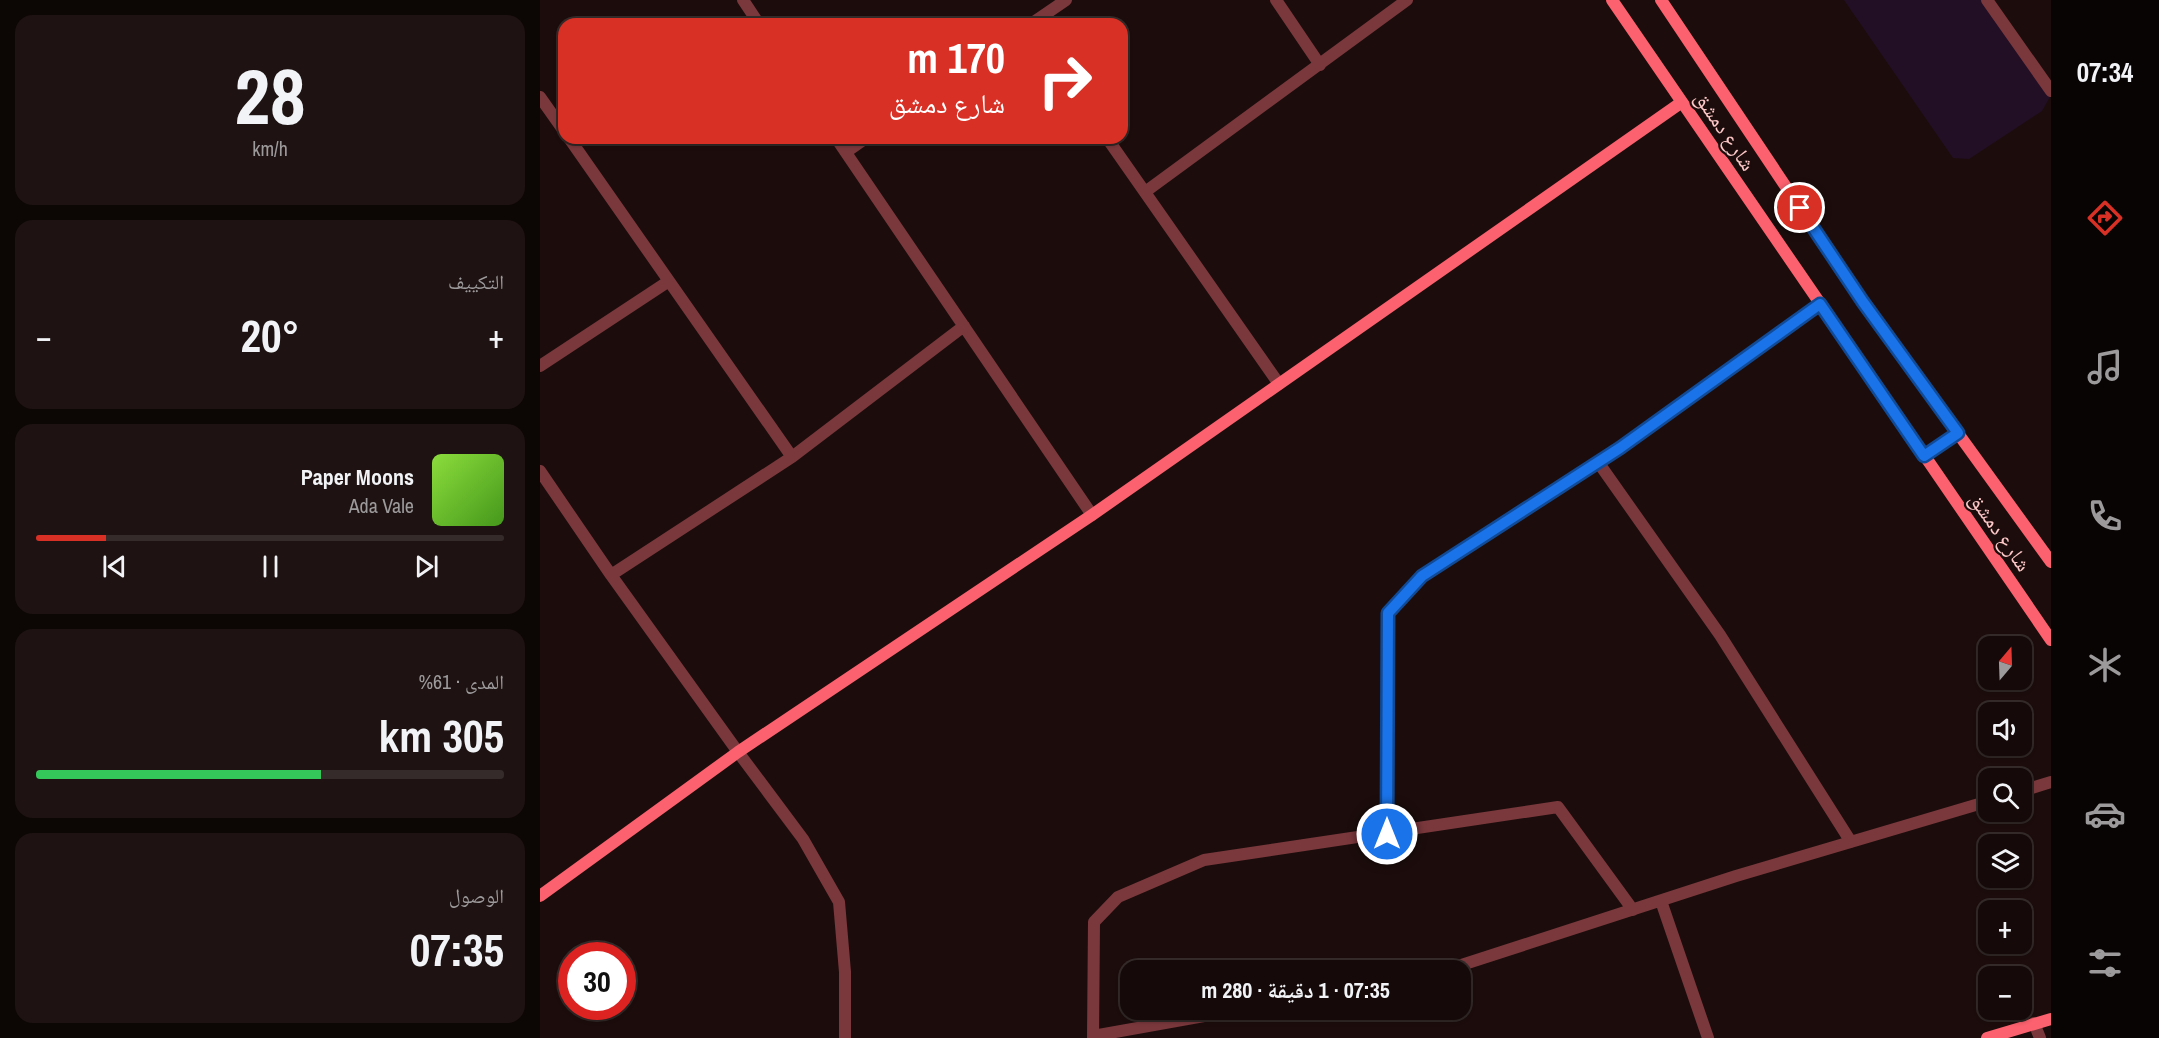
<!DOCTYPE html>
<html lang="ar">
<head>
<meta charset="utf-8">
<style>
  :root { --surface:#150a09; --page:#1e1312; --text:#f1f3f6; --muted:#9d9a9c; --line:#342b2a; --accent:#d93025 }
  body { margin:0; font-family:"Archivo Narrow","Noto Naskh Arabic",sans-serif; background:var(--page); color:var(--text); direction:rtl; height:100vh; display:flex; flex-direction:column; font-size:22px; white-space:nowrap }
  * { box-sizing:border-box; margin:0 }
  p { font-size:20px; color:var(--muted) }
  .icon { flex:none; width:33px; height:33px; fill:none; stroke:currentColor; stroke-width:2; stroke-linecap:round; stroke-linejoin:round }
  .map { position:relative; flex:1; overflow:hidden; direction:ltr }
  .drawer { display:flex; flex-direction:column; gap:15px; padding:15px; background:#0c0605; width:540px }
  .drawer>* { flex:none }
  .top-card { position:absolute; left:18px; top:18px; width:570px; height:126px; border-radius:18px; box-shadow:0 2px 4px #0004,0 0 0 2px var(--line); direction:rtl; background:#d93025; color:#fff; overflow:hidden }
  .needle { width:39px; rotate:19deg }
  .buttons { position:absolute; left:1438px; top:636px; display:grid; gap:12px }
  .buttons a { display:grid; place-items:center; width:54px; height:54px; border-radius:12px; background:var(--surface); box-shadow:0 2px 4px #0004,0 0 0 2px var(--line); font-size:30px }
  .speed { position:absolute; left:18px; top:942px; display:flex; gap:12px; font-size:30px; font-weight:700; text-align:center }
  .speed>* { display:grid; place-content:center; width:78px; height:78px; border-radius:50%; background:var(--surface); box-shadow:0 2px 4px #0004,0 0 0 2px var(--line); line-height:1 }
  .speed .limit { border:9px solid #d22; background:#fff; color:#111 }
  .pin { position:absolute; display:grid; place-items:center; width:51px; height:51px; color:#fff; margin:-26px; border:3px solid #fff; border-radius:50%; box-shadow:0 2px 6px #0007 }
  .me { position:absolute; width:66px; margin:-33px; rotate:0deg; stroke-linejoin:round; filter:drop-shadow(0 0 4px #0008) }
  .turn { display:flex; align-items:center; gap:21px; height:126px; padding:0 24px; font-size:27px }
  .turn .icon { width:78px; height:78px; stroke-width:2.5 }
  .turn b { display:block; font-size:42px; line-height:51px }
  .big { font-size:45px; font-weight:700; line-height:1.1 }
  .drawer .card { flex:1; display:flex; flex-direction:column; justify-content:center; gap:9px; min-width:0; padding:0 21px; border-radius:18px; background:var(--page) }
  .drawer .dial { align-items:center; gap:0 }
  .dial b { font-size:78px; line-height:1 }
  .song { display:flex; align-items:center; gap:18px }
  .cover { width:72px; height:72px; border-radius:9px; background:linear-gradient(135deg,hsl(90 70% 55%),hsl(100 70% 35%)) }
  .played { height:6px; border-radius:3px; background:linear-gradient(90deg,var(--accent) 15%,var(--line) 15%) }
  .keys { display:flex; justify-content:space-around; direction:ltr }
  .heat { display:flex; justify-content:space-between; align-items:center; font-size:33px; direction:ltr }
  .charge { height:9px; border-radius:4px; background:linear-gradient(90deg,#34c759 61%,var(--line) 0) }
  .trip { position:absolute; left:580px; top:960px; width:351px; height:60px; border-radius:18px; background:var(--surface); box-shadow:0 2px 4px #0004,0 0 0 2px var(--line); font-weight:700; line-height:60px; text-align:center; direction:rtl }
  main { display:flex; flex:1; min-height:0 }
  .menu { display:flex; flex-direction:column; width:108px; justify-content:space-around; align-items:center; background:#080404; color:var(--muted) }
  .menu .icon { width:42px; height:42px }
  .menu .active { color:var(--accent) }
  .menu b { font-size:27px; color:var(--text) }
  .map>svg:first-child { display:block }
  .green { fill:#220f25 }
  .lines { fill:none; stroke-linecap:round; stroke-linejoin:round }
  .street { stroke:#7a383c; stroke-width:12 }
  .secondary { stroke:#fb616e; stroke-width:12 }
  .route-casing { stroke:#114b97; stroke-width:15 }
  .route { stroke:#1a73e8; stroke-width:10 }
  .labels { text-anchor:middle; stroke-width:4.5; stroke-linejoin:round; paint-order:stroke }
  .street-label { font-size:21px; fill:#fec8c8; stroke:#1c0d0c }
</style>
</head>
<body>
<main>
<nav class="menu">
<b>07:34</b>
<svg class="icon active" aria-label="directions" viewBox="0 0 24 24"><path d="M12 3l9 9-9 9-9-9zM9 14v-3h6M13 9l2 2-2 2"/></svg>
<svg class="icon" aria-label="music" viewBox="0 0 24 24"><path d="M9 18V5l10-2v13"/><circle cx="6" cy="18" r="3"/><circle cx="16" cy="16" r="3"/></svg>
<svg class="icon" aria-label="phone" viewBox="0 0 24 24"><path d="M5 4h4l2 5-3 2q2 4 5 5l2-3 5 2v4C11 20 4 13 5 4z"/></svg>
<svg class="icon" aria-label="climate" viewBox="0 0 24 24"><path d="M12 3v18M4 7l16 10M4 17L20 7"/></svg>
<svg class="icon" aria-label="car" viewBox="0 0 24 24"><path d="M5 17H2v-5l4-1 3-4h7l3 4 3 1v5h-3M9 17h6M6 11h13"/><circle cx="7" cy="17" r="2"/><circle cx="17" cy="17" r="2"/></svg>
<svg class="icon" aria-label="filters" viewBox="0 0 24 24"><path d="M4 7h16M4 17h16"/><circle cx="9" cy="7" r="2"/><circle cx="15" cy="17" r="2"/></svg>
</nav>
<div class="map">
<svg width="1511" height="1038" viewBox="0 0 1511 1038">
  <rect width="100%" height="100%" fill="#1c0d0c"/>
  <path class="green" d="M 1304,0 L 1446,0 L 1511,95 L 1502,111 L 1429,159 L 1413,158 Z"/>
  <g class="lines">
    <path class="street" d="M 203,0 L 219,24
      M 736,0 L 780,65
      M 1447,0 L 1511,91
      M 491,24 L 526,0
      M 0,97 L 24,131
      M 29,138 L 252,457
      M 296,138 L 552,515
      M 567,138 L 739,384
      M 306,152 L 326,138
      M 605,192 L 867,0
      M 0,366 L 129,281
      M 1058,462 L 1180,635 L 1311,842
      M 0,471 L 71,575 L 198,752 L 263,839 L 299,902 L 305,972 L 305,1038
      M 71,575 L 252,457 L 424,326
      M 1482,791 L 1511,782
      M 847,834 L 848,613 L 882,576 L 1080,448 L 1280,304
      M 1121,901 L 1168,1038
      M 906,970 L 1196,876 L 1449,801
      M 1494,1023 L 1500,1038
      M 553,1036 L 698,1010
      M 553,1038 L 554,922 L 578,897 L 664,860 L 1018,807 L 1093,910"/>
    <path class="secondary" d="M 1072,0 L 1511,640
      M 1121,0 L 1323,302 L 1511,562
      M 1384,456 L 1418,433
      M 0,896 L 198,752 L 552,515 L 1142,102
      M 1447,1038 L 1511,1019"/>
  </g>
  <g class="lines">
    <defs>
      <path id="route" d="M 847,834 L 848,613 L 882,576 L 1080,448 L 1280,304 L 1384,456 L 1418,433 L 1323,302 L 1260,208"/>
    </defs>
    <use href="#route" class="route-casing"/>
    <use href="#route" class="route"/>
  </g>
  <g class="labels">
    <g class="street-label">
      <text transform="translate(1185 131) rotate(56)" y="7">شارع دمشق</text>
      <text transform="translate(1460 532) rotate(55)" y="7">شارع دمشق</text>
    </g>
  </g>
</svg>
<div class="buttons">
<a><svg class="needle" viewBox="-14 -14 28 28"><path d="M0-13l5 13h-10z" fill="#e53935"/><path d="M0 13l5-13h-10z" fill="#9d9a9c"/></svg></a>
<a><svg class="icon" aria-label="sound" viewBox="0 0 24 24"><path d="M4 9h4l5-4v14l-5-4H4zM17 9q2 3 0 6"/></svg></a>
<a><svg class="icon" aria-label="search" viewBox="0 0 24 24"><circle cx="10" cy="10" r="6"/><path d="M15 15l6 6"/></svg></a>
<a><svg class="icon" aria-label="layers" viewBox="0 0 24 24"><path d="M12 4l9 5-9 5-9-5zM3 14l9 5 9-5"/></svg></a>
<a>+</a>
<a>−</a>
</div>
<div class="speed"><div class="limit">30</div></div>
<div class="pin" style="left:1260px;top:208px;background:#d93025"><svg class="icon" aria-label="arrive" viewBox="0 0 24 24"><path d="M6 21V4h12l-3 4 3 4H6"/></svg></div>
<svg class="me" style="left:847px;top:834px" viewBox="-20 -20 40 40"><circle r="17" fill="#1a73e8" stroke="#fff" stroke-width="3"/><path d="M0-11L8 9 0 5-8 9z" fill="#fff"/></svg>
<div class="trip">07:35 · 1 دقيقة · 280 m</div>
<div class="top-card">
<div class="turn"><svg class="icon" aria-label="right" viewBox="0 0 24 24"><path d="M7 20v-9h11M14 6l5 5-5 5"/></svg><div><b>170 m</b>شارع دمشق</div></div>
</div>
</div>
<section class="drawer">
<div class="card dial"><b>28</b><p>km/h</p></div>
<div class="card"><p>التكييف</p>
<div class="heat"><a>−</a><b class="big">20°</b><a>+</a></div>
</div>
<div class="card">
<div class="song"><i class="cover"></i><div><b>Paper Moons</b><p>Ada Vale</p></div></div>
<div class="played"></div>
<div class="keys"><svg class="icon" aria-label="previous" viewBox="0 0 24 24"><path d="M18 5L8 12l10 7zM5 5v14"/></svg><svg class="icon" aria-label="pause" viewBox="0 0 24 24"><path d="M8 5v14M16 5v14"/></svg><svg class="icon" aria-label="next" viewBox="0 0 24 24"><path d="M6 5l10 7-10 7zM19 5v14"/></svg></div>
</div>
<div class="card"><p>المدى · 61%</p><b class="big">305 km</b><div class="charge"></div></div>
<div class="card"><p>الوصول</p><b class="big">07:35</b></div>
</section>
</main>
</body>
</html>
